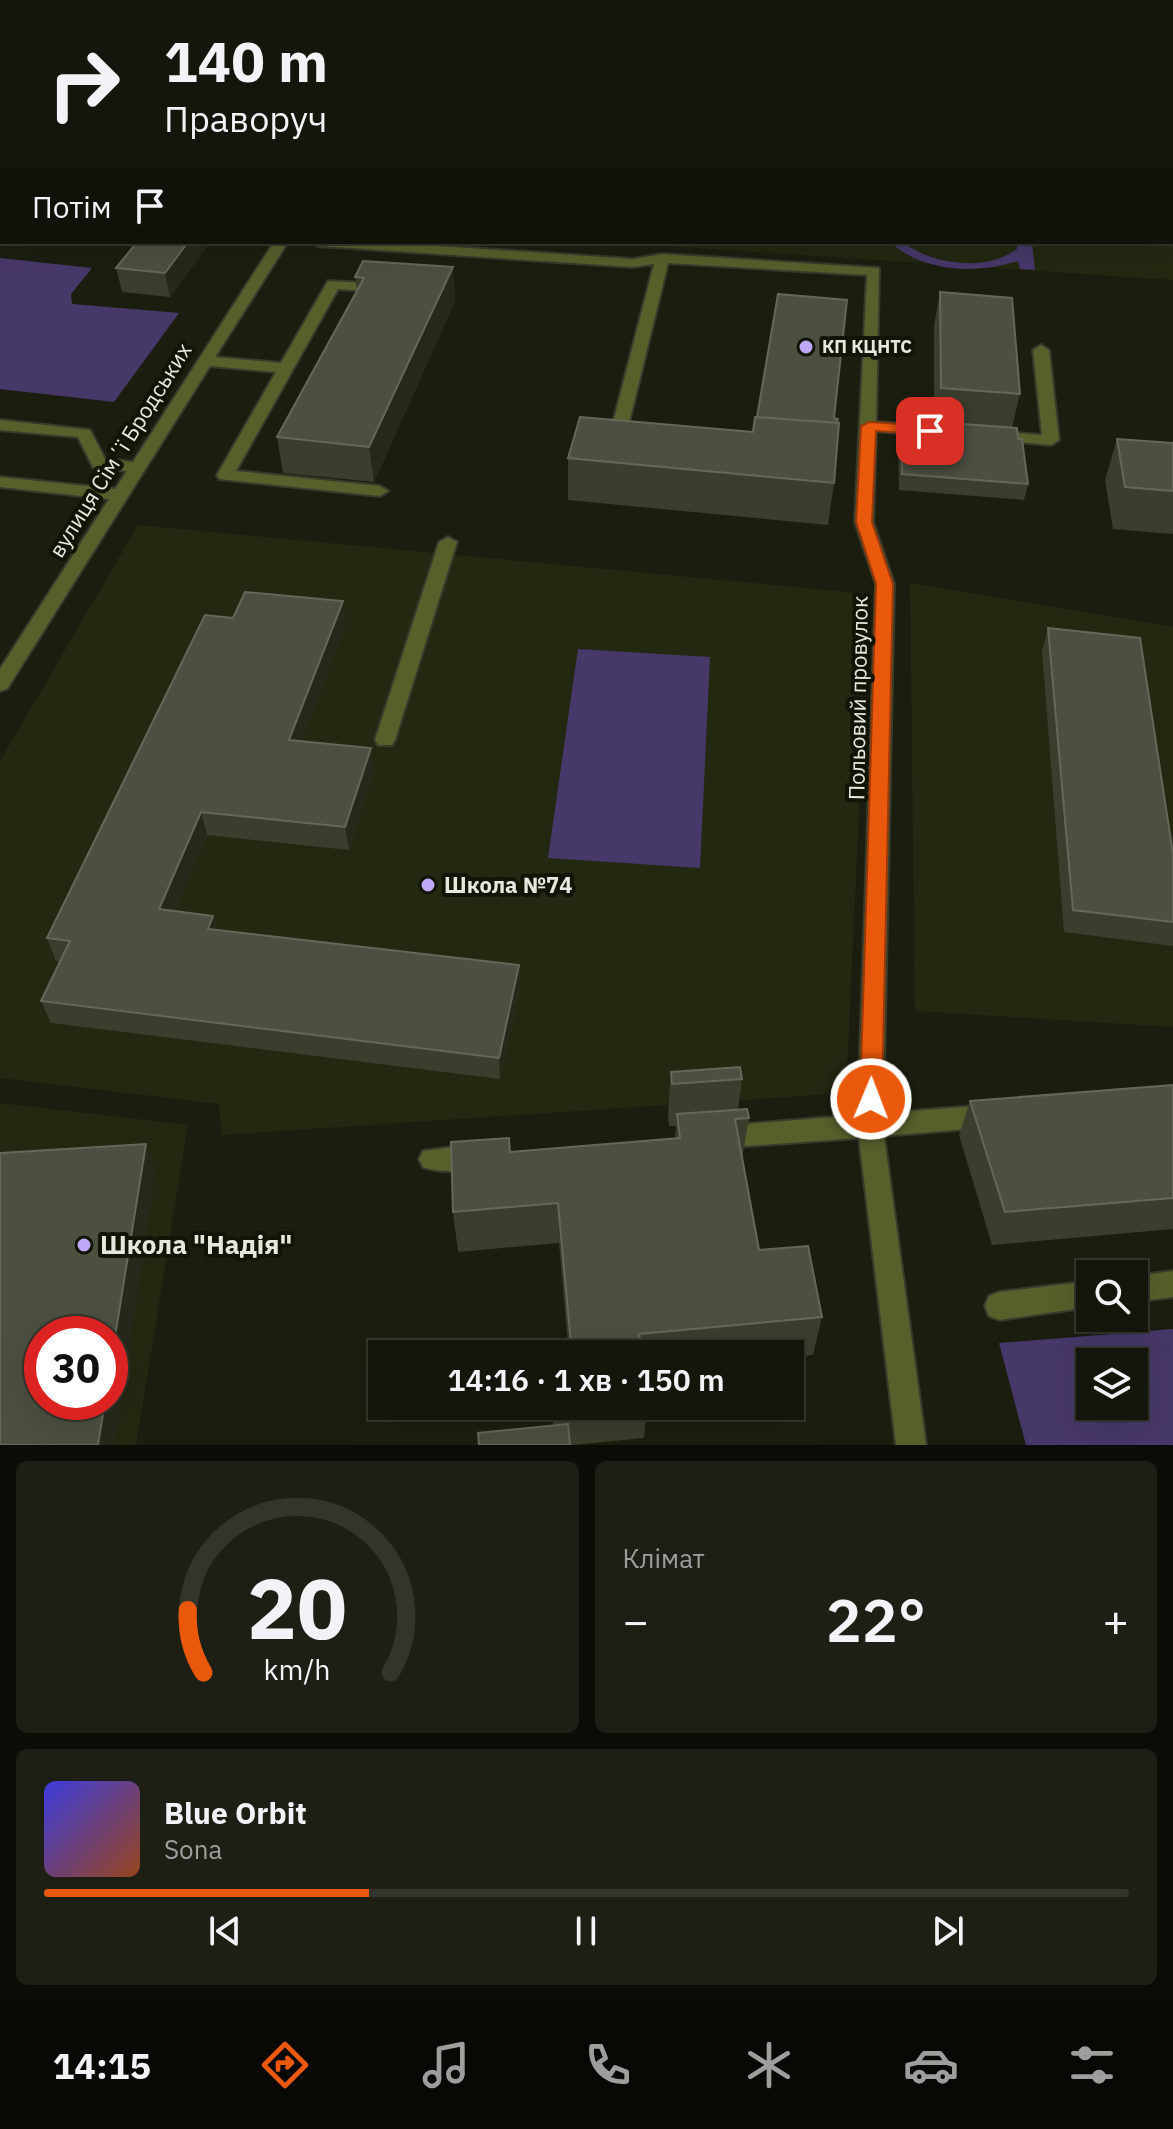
<!DOCTYPE html>
<html lang="uk">
<head>
<meta charset="utf-8">
<style>
  :root { --surface:#14160b; --page:#1d1f14; --text:#f1f3f6; --muted:#9d9f9d; --line:#33352c; --accent:#ea580c }
  body { margin:0; font-family:"IBM Plex Sans",sans-serif; background:var(--page); color:var(--text); height:100vh; display:flex; flex-direction:column; font-size:30px; white-space:nowrap }
  * { box-sizing:border-box; margin:0 }
  p { font-size:26px; color:var(--muted) }
  .icon { flex:none; width:44px; height:44px; fill:none; stroke:currentColor; stroke-width:2; stroke-linecap:round; stroke-linejoin:round }
  .map { position:relative; height:1445px; overflow:hidden }
  .drawer { display:flex; flex-direction:column; gap:16px; padding:16px; background:#0b0c06; flex:1 }
  .drawer>* { flex:none }
  .hud { position:absolute; left:0px; top:0px; width:1174px; height:244px; box-shadow:0 8px 32px #0002,0 0 0 2px var(--line); background:#14160b; color:var(--text); overflow:hidden }
  .tools { position:absolute; left:1076px; top:1260px; display:grid; gap:16px }
  .tools a { display:grid; place-items:center; width:72px; height:72px; border-radius:0px; background:var(--surface); box-shadow:0 8px 32px #0002,0 0 0 2px var(--line); font-size:40px }
  .speed { position:absolute; left:24px; top:1316px; display:flex; gap:16px; font-size:40px; font-weight:700; text-align:center }
  .speed>* { display:grid; place-content:center; width:104px; height:104px; border-radius:50%; background:var(--surface); box-shadow:0 8px 32px #0002,0 0 0 2px var(--line); line-height:1 }
  .speed .limit { border:12px solid #d22; background:#fff; color:#111 }
  .pin { position:absolute; display:grid; place-items:center; width:68px; height:68px; color:#fff; margin:-34px; border-radius:16px; box-shadow:0 4px 12px #0006 }
  .me { position:absolute; width:88px; margin:-44px; rotate:1deg; stroke-linejoin:round; filter:drop-shadow(0 0 6px #0008) }
  .turn { display:flex; align-items:center; gap:28px; height:168px; padding:0 32px; font-size:36px }
  .turn .icon { width:104px; height:104px; stroke-width:2.5 }
  .turn b { display:block; font-size:56px; line-height:68px }
  .then { display:flex; align-items:center; height:76px; padding:0 32px; background:#0003; gap:16px; font-size:30px }
  .big { font-size:60px; font-weight:600; line-height:1.1 }
  .drawer .card { flex:1; display:flex; flex-direction:column; justify-content:center; gap:12px; min-width:0; padding:0 28px; border-radius:12px; background:var(--page) }
  .drawer .dial { align-items:center; gap:0 }
  .dial svg { height:208px; overflow:visible; fill:none; stroke:var(--line); stroke-width:7; stroke-linecap:round; text-anchor:middle }
  .dial text { fill:var(--text); stroke:none }
  .song { display:flex; align-items:center; gap:24px }
  .cover { width:96px; height:96px; border-radius:12px; background:linear-gradient(135deg,hsl(240 70% 55%),hsl(20 70% 35%)) }
  .played { height:8px; border-radius:4px; background:linear-gradient(90deg,var(--accent) 30%,var(--line) 30%) }
  .keys { display:flex; justify-content:space-around; direction:ltr }
  .heat { display:flex; justify-content:space-between; align-items:center; font-size:44px; direction:ltr }
  .drawer .tiles { flex:1; display:grid; gap:16px; grid-template-columns:1fr 1fr }
  .card:last-child { grid-column:span 2 }
  .trip { position:absolute; left:368px; top:1340px; width:436px; height:80px; border-radius:0px; background:var(--surface); box-shadow:0 8px 32px #0002,0 0 0 2px var(--line); font-weight:600; line-height:80px; text-align:center }
  .tab-bar { display:flex; height:128px; justify-content:space-around; align-items:center; background:#080904; color:var(--muted) }
  .tab-bar .icon { width:56px; height:56px }
  .tab-bar .current { color:var(--accent) }
  .tab-bar b { font-size:36px; color:var(--text) }
  .map>svg:first-child { display:block }
  .built { fill:#232811; fill-rule:evenodd }
  .green { fill:#47386a; fill-rule:evenodd }
  .lines { fill:none; stroke-linecap:round; stroke-linejoin:round }
  .minor-casing { stroke:#373a2c; stroke-width:4 }
  .minor { fill:#55602b; fill-rule:evenodd }
  .wall { fill:#3a3e2d }
  .shaded-wall { fill:#262919 }
  .building { fill:#4c5040; stroke:#646859; stroke-width:2 }
  .route { fill:#ea580c; stroke:#983908; stroke-width:2 }
  .poi-dot { fill:#bda9f5; stroke:#121506; stroke-width:3 }
  .labels { text-anchor:middle; stroke-width:8; stroke-linejoin:round; paint-order:stroke }
  .far-poi-label { font-size:18px; font-weight:bold; fill:#e5e8de; stroke:#121506; text-anchor:start }
  .street-label { font-size:22px; fill:#e5e8de; stroke:#121506 }
  .poi-label { font-size:22px; font-weight:bold; fill:#e5e8de; stroke:#121506; text-anchor:start }
  .near-poi-label { font-size:26px; font-weight:bold; fill:#e5e8de; stroke:#121506; text-anchor:start }
</style>
</head>
<body>
<div class="map">
<svg width="1173" height="1445" viewBox="0 0 1173 1445">
  <rect width="100%" height="100%" fill="#1b1e0f"/>
  <path class="built" d="M 1173,116 L 1173,280 L 608,242 L 1172,242 Z
    M 138,525 L 869,594 L 846,1093 L 222,1135 L 219,1104 L 0,1078 L 0,761 Z
    M 910,583 L 1173,627 L 1173,1027 L 915,1011 Z
    M 0,1103 L 188,1125 L 136,1445 L 0,1445 ZM 42,1334 L 110,1334 L 110,1402 L 42,1402 Z"/>
  <path class="green" d="M 890,242 C 907,242 915,252 931,257 C 959,266 993,267 1017,249 L 1017,242 L 1032,242 L 1035,270 L 1020,269 L 1018,261 C 977,274 924,273 890,242 Z
    M 0,258 L 92,268 L 71,294 L 72,304 L 179,313 L 114,402 L 0,389 Z
    M 578,649 L 710,657 L 700,868 L 548,858 Z
    M 1173,1329 L 1173,1445 L 1026,1445 L 999,1343 ZM 1134,1362 L 1134,1406 L 1090,1406 L 1090,1362 Z"/>
  <g class="lines">
    <defs>
      <path id="minor" d="M 879,0 L 889,0 L 889,2 L 879,2 Z
        M 274,242 L 288,242 L 215,357 L 281,363 L 328,281 L 382,284 L 389,288 L 382,292 L 338,289 L 236,471 L 380,486 L 388,491 L 380,496 L 219,479 L 217,475 L 276,372 L 210,366 L 7,689 L 0,691 L 0,669 L 109,499 L 0,487 L 0,477 L 115,489 L 127,471 L 93,467 L 78,437 L 0,430 L 0,420 L 90,430 L 105,459 L 133,462 Z
        M 312,242 L 380,242 L 633,259 L 662,254 L 879,268 L 876,422 L 961,428 L 969,433 L 961,438 L 876,431 L 873,522 L 894,584 L 883,1113 L 991,1105 L 1000,1108 L 1004,1116 L 1000,1124 L 991,1127 L 884,1136 L 926,1445 L 896,1445 L 859,1138 L 720,1148 L 711,1145 L 707,1137 L 711,1129 L 720,1126 L 858,1115 L 876,584 L 855,522 L 867,275 L 668,263 L 626,435 L 632,439 L 624,444 L 609,438 L 654,264 L 633,267 L 319,246 Z
        M 1041,345 L 1049,350 L 1059,440 L 1051,445 L 986,439 L 986,433 L 992,431 L 1042,435 L 1033,350 Z
        M 448,537 L 457,542 L 395,740 L 392,745 L 378,745 L 375,740 L 439,542 Z
        M 476,1144 L 485,1148 L 489,1156 L 485,1164 C 468,1171 440,1174 423,1167 L 419,1159 L 423,1151 Z
        M 1173,1271 L 1173,1297 L 1134,1302 L 1134,1276 Z
        M 1090,1281 L 1090,1307 L 999,1320 L 989,1316 L 985,1306 L 989,1296 L 999,1292 Z"/>
    </defs>
    <use href="#minor" class="minor-casing"/>
    <use href="#minor" class="minor"/>
  </g>
  <path class="wall" d="M 0,0 L 391,0 L 390,2 L 2,2 L 2,64 L 0,64 Z
    M 899,0 L 1173,0 L 1173,184 L 1172,185 L 1172,2 L 899,2 Z
    M 2,68 L 2,147 L 0,147 L 0,72 Z
    M 210,242 L 170,297 L 122,292 L 116,268 Z
    M 425,242 L 480,242 L 479,246 Z
    M 453,267 L 455,301 L 374,482 L 283,473 L 277,437 L 357,291 L 355,277 Z
    M 940,292 L 1020,394 L 1012,427 L 1018,439 L 1028,484 L 1024,500 L 899,490 L 898,446 L 901,430 L 935,433 L 937,423 L 934,423 L 934,326 Z
    M 757,417 L 834,418 L 834,483 L 828,525 L 568,500 L 568,458 L 753,432 Z
    M 1117,439 L 1173,443 L 1173,534 L 1113,529 L 1105,480 Z
    M 233,618 L 346,624 L 302,741 L 374,771 L 349,850 L 207,835 L 175,911 L 213,916 L 217,930 L 519,965 L 520,987 L 500,1079 L 51,1023 L 41,1001 L 60,961 L 56,961 L 47,938 Z
    M 1048,628 L 1173,854 L 1173,946 L 1064,932 L 1042,651 Z
    M 671,1072 L 742,1079 L 738,1109 L 749,1118 L 742,1160 L 759,1250 L 822,1317 L 813,1355 L 790,1357 L 790,1354 L 549,1354 L 568,1344 L 559,1243 L 458,1252 L 453,1212 L 510,1152 L 675,1139 L 676,1126 L 669,1126 L 668,1114 Z
    M 1173,1085 L 1173,1229 L 992,1245 L 959,1135 L 970,1101 Z
    M 552,1406 L 647,1406 L 644,1438 L 573,1445 L 479,1445 L 553,1425 Z"/>
  <path class="shaded-wall" d="M 375,0 L 391,0 L 390,2 L 374,2 Z
    M 1062,0 L 1078,0 L 1077,2 L 1058,2 Z
    M 1172,160 L 1173,160 L 1172,185 Z
    M 188,242 L 210,242 L 170,297 L 165,273 Z
    M 453,267 L 455,301 L 374,482 L 369,447 Z
    M 343,601 L 346,624 L 294,763 L 289,740 Z
    M 371,748 L 374,771 L 349,850 L 345,827 Z
    M 201,812 L 207,835 L 167,932 L 159,909 Z
    M 213,916 L 219,938 L 208,929 Z
    M 519,965 L 520,987 L 500,1079 L 499,1058 Z
    M 146,1144 L 156,1171 L 115,1445 L 98,1445 L 105,1402 L 110,1402 L 110,1368 Z"/>
  <path class="building" d="M 0,0 L 375,0 L 374,2 L 2,2 L 2,44 L 0,43 Z
    M 641,0 L 803,0 L 803,2 L 641,2 Z
    M 925,0 L 977,0 L 977,2 L 925,2 Z
    M 1018,0 L 1062,0 L 1058,2 Z
    M 1121,0 L 1173,0 L 1173,160 L 1172,160 L 1172,2 L 1122,2 Z
    M 2,68 L 2,125 L 0,125 L 0,72 Z
    M 137,242 L 188,242 L 165,273 L 116,268 Z
    M 363,261 L 453,267 L 369,447 L 277,437 L 364,278 L 355,277 Z
    M 940,292 L 1012,298 L 1020,394 L 941,388 Z
    M 778,294 L 847,300 L 834,418 L 838,419 L 837,423 L 757,417 Z
    M 580,417 L 753,432 L 755,417 L 839,423 L 834,483 L 568,458 Z
    M 937,422 L 1017,428 L 1018,439 L 1022,439 L 1028,484 L 902,474 L 901,430 L 938,433 Z
    M 1117,439 L 1173,443 L 1173,491 L 1125,487 Z
    M 245,592 L 343,601 L 289,740 L 371,748 L 345,827 L 201,812 L 159,909 L 213,916 L 208,929 L 519,965 L 499,1058 L 41,1001 L 70,941 L 47,938 L 205,615 L 233,618 Z
    M 1048,628 L 1140,638 L 1173,854 L 1173,922 L 1073,910 Z
    M 740,1067 L 742,1079 L 672,1084 L 671,1072 Z
    M 1173,1085 L 1173,1198 L 1005,1212 L 970,1101 Z
    M 747,1109 L 749,1118 L 735,1119 L 759,1250 L 808,1246 L 822,1317 L 639,1334 L 642,1354 L 549,1354 L 549,1346 L 571,1344 L 558,1203 L 453,1212 L 451,1142 L 509,1138 L 510,1152 L 680,1138 L 677,1114 Z
    M 146,1144 L 110,1368 L 110,1334 L 42,1334 L 42,1402 L 105,1402 L 98,1445 L 0,1445 L 0,1153 Z
    M 553,1406 L 613,1406 L 553,1412 Z
    M 568,1424 L 570,1445 L 479,1445 L 478,1433 Z"/>
  <path class="route" d="M 869,422 L 930,426 L 937,431 L 930,435 L 876,431 L 872,522 L 893,584 L 882,1099 L 879,1106 L 871,1109 L 863,1106 L 860,1099 L 876,584 L 856,522 L 861,426 Z"/>
  <g class="poi-dot">
    <circle cx="806" cy="347" r="8"/>
    <circle cx="428" cy="885" r="8"/>
    <circle cx="84" cy="1245" r="8"/>
  </g>
  <g class="labels">
    <g class="far-poi-label">
      <text x="822" y="353">КП КЦНТС</text>
    </g>
    <g class="street-label">
      <text transform="translate(120 450) rotate(-58)" y="8">вулиця Сімʼї Бродських</text>
      <text transform="translate(858 698) rotate(-89)" y="8">Польовий провулок</text>
    </g>
    <g class="poi-label">
      <text x="444" y="893">Школа №74</text>
    </g>
    <g class="near-poi-label">
      <text x="100" y="1254">Школа "Надія"</text>
    </g>
  </g>
</svg>
<div class="tools">
<a><svg class="icon" aria-label="search" viewBox="0 0 24 24"><circle cx="10" cy="10" r="6"/><path d="M15 15l6 6"/></svg></a>
<a><svg class="icon" aria-label="layers" viewBox="0 0 24 24"><path d="M12 4l9 5-9 5-9-5zM3 14l9 5 9-5"/></svg></a>
</div>
<div class="speed"><div class="limit">30</div></div>
<div class="pin" style="left:930px;top:431px;background:#d93025"><svg class="icon" aria-label="arrive" viewBox="0 0 24 24"><path d="M6 21V4h12l-3 4 3 4H6"/></svg></div>
<svg class="me" style="left:871px;top:1099px" viewBox="-20 -20 40 40"><circle r="17" fill="#ea580c" stroke="#fff" stroke-width="3"/><path d="M0-11L8 9 0 5-8 9z" fill="#fff"/></svg>
<div class="trip">14:16 · 1 хв · 150 m</div>
<div class="hud">
<div class="turn"><svg class="icon" aria-label="right" viewBox="0 0 24 24"><path d="M7 20v-9h11M14 6l5 5-5 5"/></svg><div><b>140 m</b>Праворуч</div></div>
<div class="then">Потім<svg class="icon" aria-label="arrive" viewBox="0 0 24 24"><path d="M6 21V4h12l-3 4 3 4H6"/></svg></div>
</div>
</div>
<section class="drawer">
<div class="tiles">
<div class="card dial"><svg viewBox="0 0 100 80">
<path d="M14 69A42 42 0 1 1 86 69"/>
<path d="M14 69A42 42 0 0 1 8 45" stroke="#ea580c"/>
<text x="50" y="56" font-size="32" font-weight="700">20</text>
<text x="50" y="72" font-size="11">km/h</text>
</svg></div>
<div class="card"><p>Клімат</p>
<div class="heat"><a>−</a><b class="big">22°</b><a>+</a></div>
</div>
<div class="card">
<div class="song"><i class="cover"></i><div><b>Blue Orbit</b><p>Sona</p></div></div>
<div class="played"></div>
<div class="keys"><svg class="icon" aria-label="previous" viewBox="0 0 24 24"><path d="M18 5L8 12l10 7zM5 5v14"/></svg><svg class="icon" aria-label="pause" viewBox="0 0 24 24"><path d="M8 5v14M16 5v14"/></svg><svg class="icon" aria-label="next" viewBox="0 0 24 24"><path d="M6 5l10 7-10 7zM19 5v14"/></svg></div>
</div>
</div>
</section>
<nav class="tab-bar">
<b>14:15</b>
<svg class="icon current" aria-label="directions" viewBox="0 0 24 24"><path d="M12 3l9 9-9 9-9-9zM9 14v-3h6M13 9l2 2-2 2"/></svg>
<svg class="icon" aria-label="music" viewBox="0 0 24 24"><path d="M9 18V5l10-2v13"/><circle cx="6" cy="18" r="3"/><circle cx="16" cy="16" r="3"/></svg>
<svg class="icon" aria-label="phone" viewBox="0 0 24 24"><path d="M5 4h4l2 5-3 2q2 4 5 5l2-3 5 2v4C11 20 4 13 5 4z"/></svg>
<svg class="icon" aria-label="climate" viewBox="0 0 24 24"><path d="M12 3v18M4 7l16 10M4 17L20 7"/></svg>
<svg class="icon" aria-label="car" viewBox="0 0 24 24"><path d="M5 17H2v-5l4-1 3-4h7l3 4 3 1v5h-3M9 17h6M6 11h13"/><circle cx="7" cy="17" r="2"/><circle cx="17" cy="17" r="2"/></svg>
<svg class="icon" aria-label="filters" viewBox="0 0 24 24"><path d="M4 7h16M4 17h16"/><circle cx="9" cy="7" r="2"/><circle cx="15" cy="17" r="2"/></svg>
</nav>
</body>
</html>
